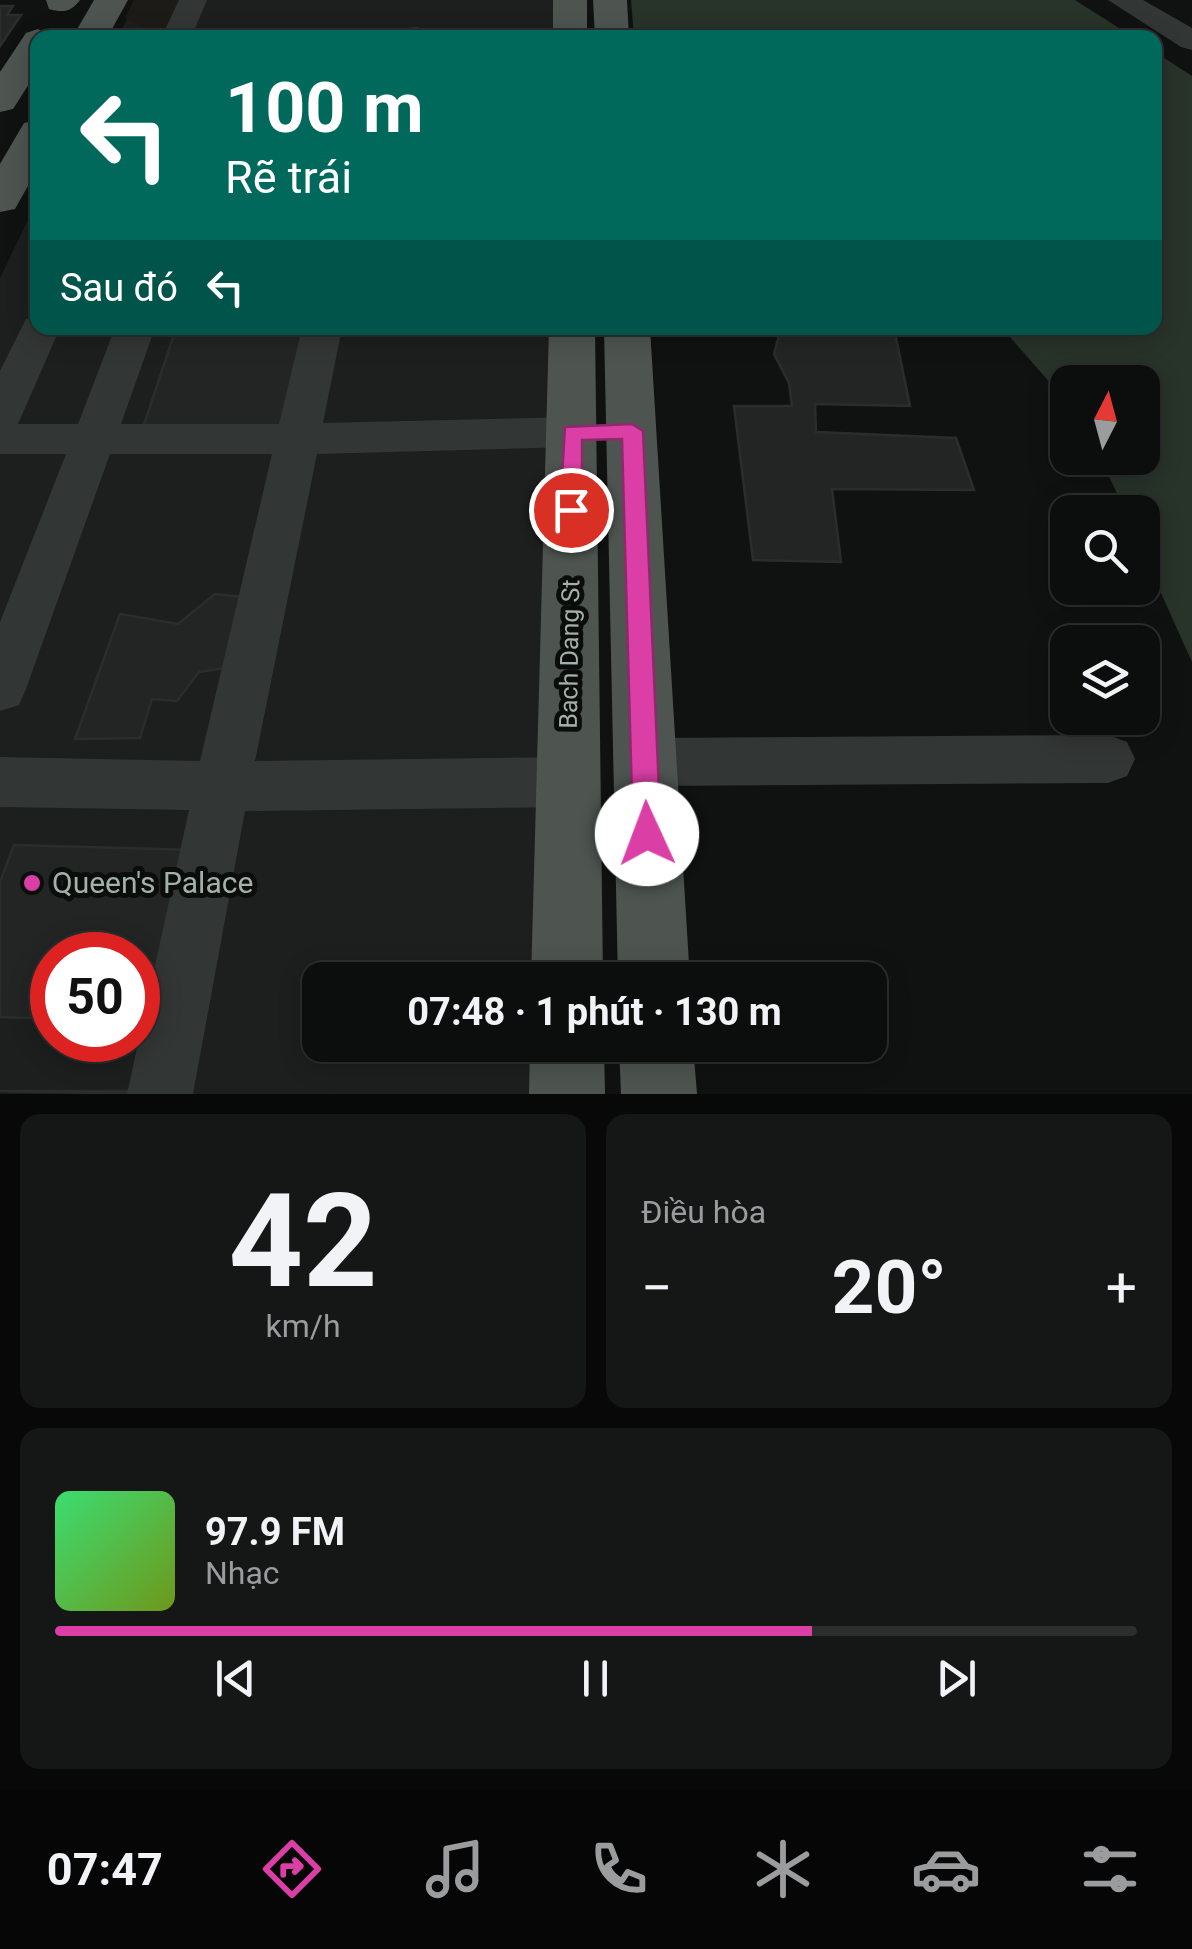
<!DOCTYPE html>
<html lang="vi">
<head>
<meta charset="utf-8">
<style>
  :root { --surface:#0c0e0d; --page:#151716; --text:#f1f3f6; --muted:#9a9c9d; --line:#2c2e2e; --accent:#db3fa6 }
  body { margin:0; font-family:Roboto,sans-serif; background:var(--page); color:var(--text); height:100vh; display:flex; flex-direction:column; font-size:38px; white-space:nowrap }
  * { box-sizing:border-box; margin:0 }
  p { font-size:32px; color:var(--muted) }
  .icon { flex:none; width:55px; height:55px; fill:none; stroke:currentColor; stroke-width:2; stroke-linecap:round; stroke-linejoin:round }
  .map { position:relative; height:1094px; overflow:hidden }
  .drawer { display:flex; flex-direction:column; gap:20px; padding:20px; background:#070807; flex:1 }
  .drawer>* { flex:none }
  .hud { position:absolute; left:30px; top:30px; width:1132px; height:305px; border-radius:20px; box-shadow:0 5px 25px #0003,0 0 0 2px var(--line); background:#00695c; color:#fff; overflow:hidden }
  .needle { width:65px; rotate:6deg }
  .buttons { position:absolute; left:1050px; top:365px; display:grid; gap:20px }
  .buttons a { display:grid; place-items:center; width:110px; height:110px; border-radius:20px; background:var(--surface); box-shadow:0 5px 25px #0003,0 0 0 2px var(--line); font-size:50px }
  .speed { position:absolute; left:30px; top:932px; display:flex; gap:20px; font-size:50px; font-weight:700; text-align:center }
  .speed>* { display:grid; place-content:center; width:130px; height:130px; border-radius:50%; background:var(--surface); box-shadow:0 5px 25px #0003,0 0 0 2px var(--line); line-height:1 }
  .speed .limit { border:15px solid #d22; background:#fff; color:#111 }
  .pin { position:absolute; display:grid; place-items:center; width:85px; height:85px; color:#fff; margin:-42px; border:5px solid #fff; border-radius:50%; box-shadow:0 2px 10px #0007 }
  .me { position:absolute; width:110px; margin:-55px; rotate:358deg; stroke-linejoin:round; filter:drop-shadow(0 0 8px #0008) }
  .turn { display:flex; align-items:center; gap:35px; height:210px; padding:0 30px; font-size:45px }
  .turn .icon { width:130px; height:130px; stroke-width:2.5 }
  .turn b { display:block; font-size:70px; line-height:85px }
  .then { display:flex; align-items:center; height:95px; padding:0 30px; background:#0003; gap:20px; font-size:38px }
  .big { font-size:75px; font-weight:700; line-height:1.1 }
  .drawer .card { flex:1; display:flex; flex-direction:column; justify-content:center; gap:15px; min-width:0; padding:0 35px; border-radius:20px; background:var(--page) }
  .drawer .dial { align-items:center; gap:0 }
  .dial b { font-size:130px; line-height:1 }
  .song { display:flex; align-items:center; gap:30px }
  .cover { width:120px; height:120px; border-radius:15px; background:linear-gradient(135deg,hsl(140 70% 55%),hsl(80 70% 35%)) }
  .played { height:10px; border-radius:5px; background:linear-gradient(90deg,var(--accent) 70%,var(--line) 70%) }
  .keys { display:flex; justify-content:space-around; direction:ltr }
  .heat { display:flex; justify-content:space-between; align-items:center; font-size:55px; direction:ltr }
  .drawer .tiles { flex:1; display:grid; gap:20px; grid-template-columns:1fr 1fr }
  .card:last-child { grid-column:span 2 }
  .trip { position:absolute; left:302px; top:962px; width:585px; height:100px; border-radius:20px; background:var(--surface); box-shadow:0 5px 25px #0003,0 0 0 2px var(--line); font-weight:700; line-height:100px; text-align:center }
  .tabs { display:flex; height:160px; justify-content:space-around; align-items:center; background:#050605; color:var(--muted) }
  .tabs .icon { width:70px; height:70px }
  .tabs .active { color:var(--accent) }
  .tabs b { font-size:45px; color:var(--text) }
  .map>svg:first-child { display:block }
  .built { fill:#1d1e1e; fill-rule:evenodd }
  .green { fill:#1c1b17 }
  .water { fill:#28332a }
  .building { fill:#232525; stroke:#2b2d2c; stroke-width:2.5 }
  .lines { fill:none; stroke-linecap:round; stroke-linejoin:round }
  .minor { fill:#323634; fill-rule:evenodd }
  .major { fill:#4e5551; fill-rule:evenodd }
  .route { fill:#db3fa6; stroke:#8e296c; stroke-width:2.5 }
  .poi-dot { fill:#db3fa6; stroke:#0b0c0c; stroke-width:4 }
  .labels { text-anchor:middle; stroke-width:10; stroke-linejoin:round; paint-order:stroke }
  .street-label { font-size:25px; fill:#a3b1a8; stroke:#0b0c0c }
  .near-poi-label { font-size:30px; fill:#a3b1a8; stroke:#0b0c0c; text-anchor:start }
</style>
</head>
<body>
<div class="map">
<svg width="1192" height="1094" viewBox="0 0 1192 1094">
  <rect width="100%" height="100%" fill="#101211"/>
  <path class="built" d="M 136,0 L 573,0 L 574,37 L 118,38 Z
    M 37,201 L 38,328 L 579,328 L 582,980 L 320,980 L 320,1045 L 583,1045 L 583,1094 L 0,1094 L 0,278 ZM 52,955 L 138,955 L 138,1040 L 52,1040 Z"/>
  <path class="green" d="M 134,0 L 185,0 L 172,30 C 153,30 141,29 125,18 Z"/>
  <path class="water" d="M 631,0 L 1075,0 L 1133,37 L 634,37 Z
    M 1155,52 L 1192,76 L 1192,662 L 1143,553 L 1142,512 L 1126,512 L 1100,458 L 1142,458 L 1142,382 L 1068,382 L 1067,402 L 1002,328 L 1155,328 Z"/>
  <path class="building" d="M 0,6 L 13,6 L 7,15 L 21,15 L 0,46 Z
    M 176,328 L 309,328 L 288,426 L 143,428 Z
    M 755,328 L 894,328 L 910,406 L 815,404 L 816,432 L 956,438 L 974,490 L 832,489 L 841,562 L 753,560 L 734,406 L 792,406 L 789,383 L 774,354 L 779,335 Z
    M 215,594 L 246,597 L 232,667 L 199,672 L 177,701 L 152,699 L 140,738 L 75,739 L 120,614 L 178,624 Z
    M 14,845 L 195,850 L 150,1021 L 138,1021 L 138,955 L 52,955 L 52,1019 L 0,1017 L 0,882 Z
    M 0,1091 L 146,1091 L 145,1094 Z"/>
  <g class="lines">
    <path class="minor" d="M 179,0 L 207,0 L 191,38 L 161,38 Z
      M 1108,0 L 1143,0 L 1192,28 L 1192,50 L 1181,47 Z
      M 416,27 L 427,30 L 431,36 L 359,38 L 363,32 Z
      M 38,316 L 38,328 L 60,328 L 18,424 L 78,424 L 115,328 L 155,328 L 121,424 L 279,424 L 302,328 L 342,328 L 323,423 L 572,417 L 587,421 L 594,432 L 587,443 L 572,447 L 317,454 L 255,761 L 568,757 L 588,764 L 596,782 L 588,800 L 568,807 L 245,811 L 193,1094 L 127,1094 L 189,810 L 0,807 L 0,757 L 200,761 L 272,454 L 110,454 L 26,689 L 19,705 L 0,711 L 0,622 L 66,454 L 0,454 L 0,371 L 26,319 Z
      M 1108,735 L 1127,742 L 1135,759 L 1127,776 L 1108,783 L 644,786 L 625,779 L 617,762 L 625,745 L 644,738 Z"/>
    <path class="major" d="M 46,0 L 80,0 C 71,12 63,13 49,9 Z
      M 94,0 L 128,0 L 107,38 L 72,38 Z
      M 553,0 L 587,0 L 587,38 L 553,38 Z
      M 593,0 L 627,0 L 629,38 L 595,38 Z
      M 38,29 L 54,38 L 38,38 L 38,70 L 13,109 L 0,112 L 0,72 L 26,33 Z
      M 38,120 L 38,168 L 15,209 L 0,212 L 0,164 L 24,123 Z
      M 549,328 L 595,328 L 603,980 L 531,980 Z
      M 604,328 L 650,328 L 690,980 L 618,980 Z
      M 530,1045 L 604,1045 L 605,1094 L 529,1094 Z
      M 619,1045 L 693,1045 L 697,1094 L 621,1094 Z"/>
  </g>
  <path class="route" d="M 632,424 L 643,431 L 661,834 L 657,843 L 647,847 L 637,843 L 633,834 L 622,439 L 582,440 L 582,510 L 571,518 L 560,510 L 565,427 Z"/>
  <circle class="poi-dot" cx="32" cy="883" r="10"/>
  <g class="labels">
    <g class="street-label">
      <text transform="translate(569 654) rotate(-89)" y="9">Bach Dang St</text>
    </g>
    <g class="near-poi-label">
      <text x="52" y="893">Queen's Palace</text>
    </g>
  </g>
</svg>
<div class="buttons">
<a><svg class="needle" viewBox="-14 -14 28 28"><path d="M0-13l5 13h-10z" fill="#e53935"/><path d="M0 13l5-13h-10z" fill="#9a9c9d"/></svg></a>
<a><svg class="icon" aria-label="search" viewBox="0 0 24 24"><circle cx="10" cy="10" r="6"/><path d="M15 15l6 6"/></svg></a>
<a><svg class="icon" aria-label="layers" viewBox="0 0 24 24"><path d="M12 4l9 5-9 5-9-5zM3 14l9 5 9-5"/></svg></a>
</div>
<div class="speed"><div class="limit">50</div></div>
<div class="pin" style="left:571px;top:510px;background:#d93025"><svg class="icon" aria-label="arrive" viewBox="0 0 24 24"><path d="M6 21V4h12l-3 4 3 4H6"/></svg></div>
<svg class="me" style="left:647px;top:834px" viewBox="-20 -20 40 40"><circle r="19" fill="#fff"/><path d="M0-13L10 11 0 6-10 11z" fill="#db3fa6"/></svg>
<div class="trip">07:48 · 1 phút · 130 m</div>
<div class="hud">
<div class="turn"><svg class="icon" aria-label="left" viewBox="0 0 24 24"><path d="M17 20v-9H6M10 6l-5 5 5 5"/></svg><div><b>100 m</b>Rẽ trái</div></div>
<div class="then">Sau đó<svg class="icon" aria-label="left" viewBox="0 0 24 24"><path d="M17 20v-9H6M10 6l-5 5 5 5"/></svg></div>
</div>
</div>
<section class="drawer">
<div class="tiles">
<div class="card dial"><b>42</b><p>km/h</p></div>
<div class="card"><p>Điều hòa</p>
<div class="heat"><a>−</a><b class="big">20°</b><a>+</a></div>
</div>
<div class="card">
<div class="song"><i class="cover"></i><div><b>97.9 FM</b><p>Nhạc</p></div></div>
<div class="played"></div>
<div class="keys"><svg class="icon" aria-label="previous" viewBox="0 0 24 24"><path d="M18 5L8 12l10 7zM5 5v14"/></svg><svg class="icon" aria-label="pause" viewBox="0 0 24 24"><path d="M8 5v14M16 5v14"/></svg><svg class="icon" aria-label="next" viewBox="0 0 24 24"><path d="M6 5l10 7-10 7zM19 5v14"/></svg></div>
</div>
</div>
</section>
<nav class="tabs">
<b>07:47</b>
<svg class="icon active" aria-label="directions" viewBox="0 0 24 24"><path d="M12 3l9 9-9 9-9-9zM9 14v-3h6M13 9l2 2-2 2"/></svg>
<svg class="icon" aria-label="music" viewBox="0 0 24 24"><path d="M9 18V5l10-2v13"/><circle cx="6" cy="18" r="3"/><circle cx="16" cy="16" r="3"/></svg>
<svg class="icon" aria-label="phone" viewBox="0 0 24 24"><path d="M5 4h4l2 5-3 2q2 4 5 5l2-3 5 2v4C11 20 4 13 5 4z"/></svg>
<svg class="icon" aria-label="climate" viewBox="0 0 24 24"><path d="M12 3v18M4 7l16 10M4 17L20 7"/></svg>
<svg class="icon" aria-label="car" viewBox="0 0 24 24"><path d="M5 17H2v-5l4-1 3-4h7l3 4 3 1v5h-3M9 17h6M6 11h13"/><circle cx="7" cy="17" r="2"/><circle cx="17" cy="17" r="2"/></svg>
<svg class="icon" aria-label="filters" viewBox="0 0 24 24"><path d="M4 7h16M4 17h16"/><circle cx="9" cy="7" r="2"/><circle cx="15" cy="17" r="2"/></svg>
</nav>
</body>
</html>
